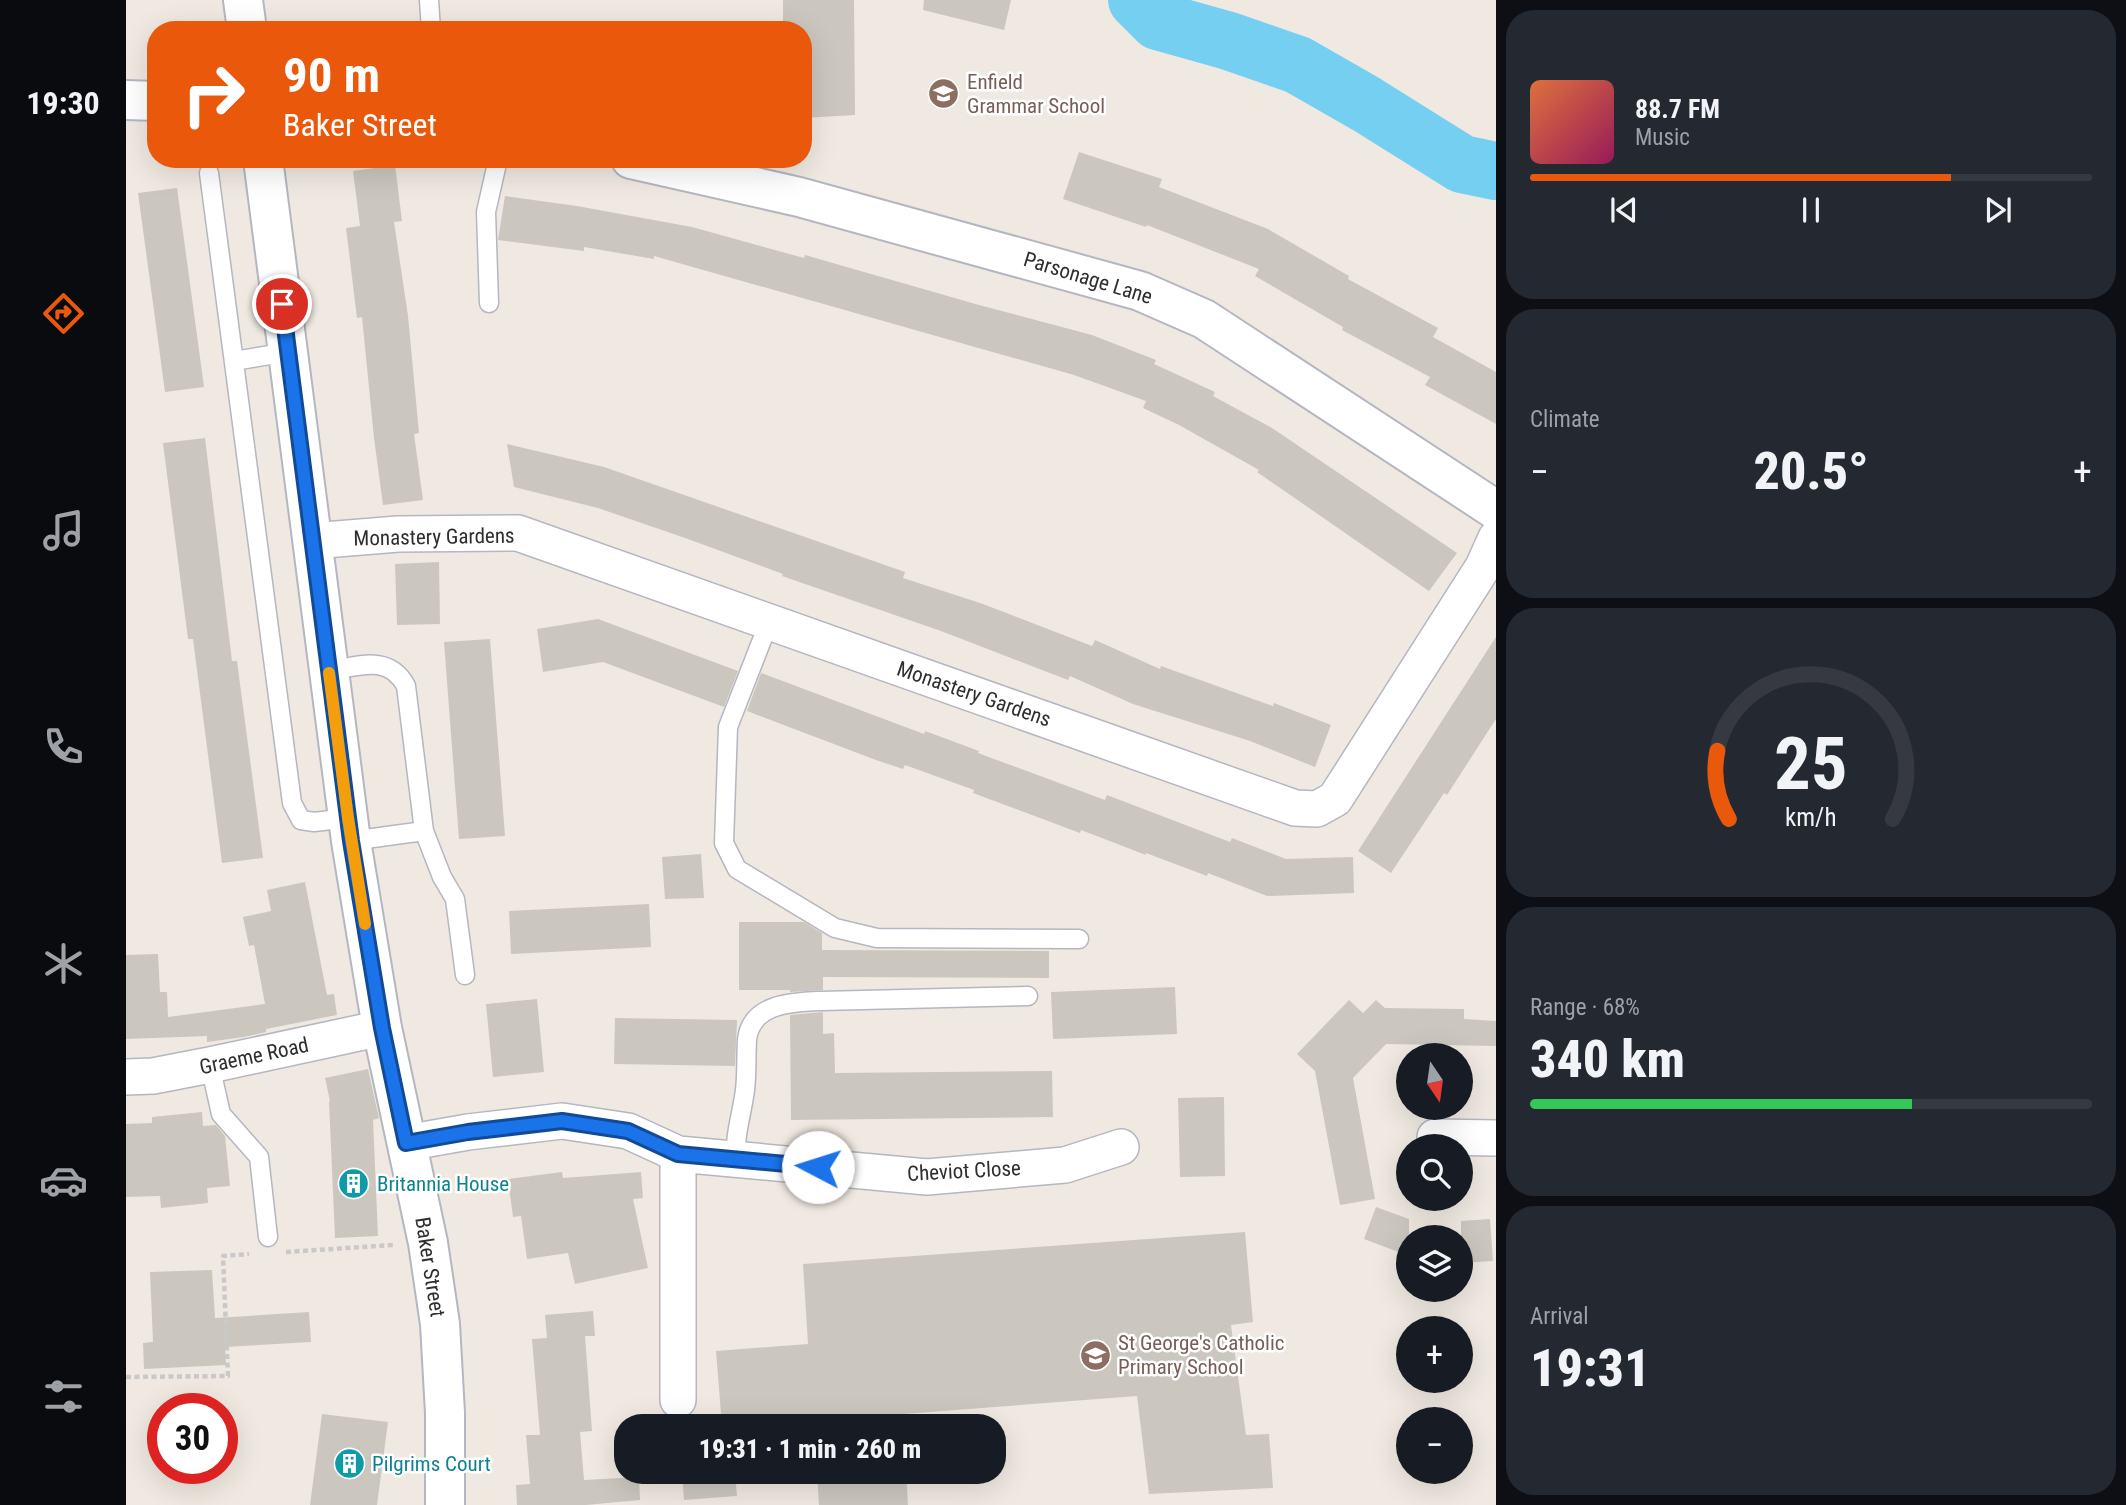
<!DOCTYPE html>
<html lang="en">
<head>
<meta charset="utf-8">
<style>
  :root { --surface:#171b24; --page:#242831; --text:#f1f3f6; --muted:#9ea1a6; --line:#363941; --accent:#ea580c }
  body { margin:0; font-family:"Roboto Condensed",sans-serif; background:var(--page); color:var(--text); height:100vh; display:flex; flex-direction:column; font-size:26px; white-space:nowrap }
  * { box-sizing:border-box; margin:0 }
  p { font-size:23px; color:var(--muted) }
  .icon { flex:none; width:38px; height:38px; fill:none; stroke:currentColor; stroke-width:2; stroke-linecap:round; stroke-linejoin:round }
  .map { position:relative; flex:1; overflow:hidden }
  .panel { display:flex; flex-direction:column; gap:10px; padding:10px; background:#0d0f14; width:630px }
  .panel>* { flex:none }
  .top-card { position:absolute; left:21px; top:21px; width:665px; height:147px; border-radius:28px; box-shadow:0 7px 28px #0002; background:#ea580c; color:#fff; overflow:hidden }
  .needle { width:46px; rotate:167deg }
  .fabs { position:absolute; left:1270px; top:1043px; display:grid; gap:14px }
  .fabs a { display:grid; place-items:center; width:77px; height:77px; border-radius:50%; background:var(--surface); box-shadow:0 7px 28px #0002; font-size:35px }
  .speed { position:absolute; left:21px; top:1393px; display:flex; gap:14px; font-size:35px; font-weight:700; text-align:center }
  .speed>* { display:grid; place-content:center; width:91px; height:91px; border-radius:50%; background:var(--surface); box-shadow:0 7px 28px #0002; line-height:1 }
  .speed .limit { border:10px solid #d22; background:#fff; color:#111 }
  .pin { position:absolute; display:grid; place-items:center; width:60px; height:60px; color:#fff; margin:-30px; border:4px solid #fff; border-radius:50%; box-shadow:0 2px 7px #0007 }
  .me { position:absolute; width:77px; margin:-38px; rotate:275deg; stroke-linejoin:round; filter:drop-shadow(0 0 5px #0008) }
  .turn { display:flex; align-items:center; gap:24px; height:147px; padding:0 21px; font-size:32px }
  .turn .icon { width:91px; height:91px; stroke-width:2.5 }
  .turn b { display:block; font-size:49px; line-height:60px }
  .big { font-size:52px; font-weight:800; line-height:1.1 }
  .panel .card { flex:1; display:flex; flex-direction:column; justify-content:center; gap:10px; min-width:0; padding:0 24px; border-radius:28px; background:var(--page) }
  .panel .dial { align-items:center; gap:0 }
  .dial svg { height:182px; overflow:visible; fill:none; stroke:var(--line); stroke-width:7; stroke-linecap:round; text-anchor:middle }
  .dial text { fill:var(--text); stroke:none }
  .song { display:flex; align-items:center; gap:21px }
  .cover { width:84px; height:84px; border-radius:10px; background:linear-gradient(135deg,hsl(20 70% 55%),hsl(330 70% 35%)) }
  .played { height:7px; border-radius:4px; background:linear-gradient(90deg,var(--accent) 75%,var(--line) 75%) }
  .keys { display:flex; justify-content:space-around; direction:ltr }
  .heat { display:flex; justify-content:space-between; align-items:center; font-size:38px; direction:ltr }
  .charge { height:10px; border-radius:5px; background:linear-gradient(90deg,#34c759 68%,var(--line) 0) }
  .trip { position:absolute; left:488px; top:1414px; width:392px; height:70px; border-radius:28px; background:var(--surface); box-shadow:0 7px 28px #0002; font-weight:800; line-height:70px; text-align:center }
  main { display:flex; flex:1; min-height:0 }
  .dock { display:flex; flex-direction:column; width:126px; justify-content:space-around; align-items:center; background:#090b0e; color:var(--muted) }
  .dock .icon { width:49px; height:49px }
  .dock .active { color:var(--accent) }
  .dock b { font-size:32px; color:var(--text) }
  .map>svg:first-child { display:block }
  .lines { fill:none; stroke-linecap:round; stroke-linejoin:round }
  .river { stroke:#75cff0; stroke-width:58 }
  .building { fill:#cbc7bf }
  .lane-casing { stroke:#b4b7c1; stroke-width:21 }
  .street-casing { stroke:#b4b7c1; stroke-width:38 }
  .secondary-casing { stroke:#b4b7c1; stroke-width:42 }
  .path { stroke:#c9c9c9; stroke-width:4.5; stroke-dasharray:5 3.5; stroke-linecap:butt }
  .lane { stroke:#fff; stroke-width:18 }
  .street { stroke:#fff; stroke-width:35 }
  .secondary { stroke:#fff; stroke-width:38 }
  .route-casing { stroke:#114b97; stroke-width:18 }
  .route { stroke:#1a73e8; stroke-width:12 }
  .slow { stroke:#f59e0b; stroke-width:12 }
  .labels { text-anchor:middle; stroke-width:5; stroke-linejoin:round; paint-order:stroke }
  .education-label { font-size:21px; fill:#785e54; stroke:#fff; text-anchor:start }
  .street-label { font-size:21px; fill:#2e2e2e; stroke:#fff }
  .culture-label { font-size:21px; fill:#0d838f; stroke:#fff; text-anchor:start }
</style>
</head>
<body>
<main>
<nav class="dock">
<b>19:30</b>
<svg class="icon active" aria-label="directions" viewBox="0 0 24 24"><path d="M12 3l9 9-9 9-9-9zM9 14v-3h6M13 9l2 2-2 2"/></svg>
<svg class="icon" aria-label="music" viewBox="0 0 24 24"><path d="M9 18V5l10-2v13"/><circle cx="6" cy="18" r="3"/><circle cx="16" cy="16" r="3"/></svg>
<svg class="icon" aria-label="phone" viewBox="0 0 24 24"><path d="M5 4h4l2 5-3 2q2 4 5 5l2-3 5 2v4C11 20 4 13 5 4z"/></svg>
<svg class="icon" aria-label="climate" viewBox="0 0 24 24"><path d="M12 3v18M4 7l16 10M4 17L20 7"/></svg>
<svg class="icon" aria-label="car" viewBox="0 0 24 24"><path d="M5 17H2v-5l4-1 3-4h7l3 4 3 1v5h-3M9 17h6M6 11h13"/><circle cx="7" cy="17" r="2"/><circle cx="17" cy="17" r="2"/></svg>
<svg class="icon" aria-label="filters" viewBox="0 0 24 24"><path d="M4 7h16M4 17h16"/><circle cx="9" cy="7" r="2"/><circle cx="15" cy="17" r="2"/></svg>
</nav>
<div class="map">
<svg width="1370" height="1505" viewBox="0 0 1370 1505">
  <rect width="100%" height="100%" fill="#efe9e1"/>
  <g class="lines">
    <path class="river" d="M 1011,0 L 1032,21 L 1103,41 L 1172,65 L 1240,104 L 1336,164 L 1370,171"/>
  </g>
  <path class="building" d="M 657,0 L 728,0 L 729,115 L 677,118 L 677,30 L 657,30 Z
    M 798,0 L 885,0 L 878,30 L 797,10 Z
    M 953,152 L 1036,179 L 1033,187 L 1142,229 L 1223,276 L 1222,279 L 1312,328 L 1307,337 L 1370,372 L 1370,424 L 1299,385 L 1304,377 L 1216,330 L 1217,327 L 1129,276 L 1133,269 L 1021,225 L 1020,227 L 937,199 Z
    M 269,165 L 276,221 L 268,222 L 282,316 L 293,433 L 288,434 L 297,500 L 257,505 L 248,438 L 236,317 L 231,318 L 220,228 L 234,226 L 227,171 Z
    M 51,188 L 78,387 L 39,392 L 12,193 Z
    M 379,196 L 451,206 L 566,227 L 678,258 L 679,255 L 853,305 L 966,335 L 1030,360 L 1028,364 L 1089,392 L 1087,396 L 1146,428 L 1331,553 L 1303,591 L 1131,472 L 1133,470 L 1053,425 L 1017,408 L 1020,401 L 948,375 L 528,256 L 528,259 L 458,247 L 458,251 L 372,240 Z
    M 79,438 L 106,661 L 111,661 L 137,858 L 96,863 L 67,639 L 62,639 L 37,443 Z
    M 381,444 L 478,467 L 779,572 L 777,578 L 857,604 L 966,646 L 969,640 L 1034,669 L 1035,666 L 1147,706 L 1148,703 L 1205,725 L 1189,767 L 1124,741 L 1007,704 L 944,676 L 942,680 L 815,631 L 656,576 L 657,574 L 562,539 L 472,508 L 388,487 Z
    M 313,562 L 314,624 L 271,625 L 269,564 Z
    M 472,619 L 612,671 L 598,707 L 477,662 L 417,672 L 411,629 Z
    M 1370,637 L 1370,719 L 1321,795 L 1318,793 L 1265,873 L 1232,851 Z
    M 364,639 L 379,836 L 333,839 L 318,642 Z
    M 635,673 L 798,734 L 799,731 L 853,751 L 852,753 L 979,800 L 981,795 L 1104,842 L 1106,838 L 1160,859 L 1227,857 L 1228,893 L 1141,896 L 1082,873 L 1081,876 L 1020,853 L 1020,855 L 955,830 L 954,833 L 847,793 L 848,790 L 779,765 L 777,769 L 750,760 L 621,711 Z
    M 575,854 L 578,898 L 539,899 L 536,857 Z
    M 179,882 L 201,995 L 208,994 L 211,1015 L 140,1029 L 140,1032 L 118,1037 L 81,1042 L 81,1036 L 0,1039 L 0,955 L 32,954 L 34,992 L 41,992 L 42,1017 L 139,1004 L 128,945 L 123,946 L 117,917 L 145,911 L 141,890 Z
    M 523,904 L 525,947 L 385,954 L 383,911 Z
    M 613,922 L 678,922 L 696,933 L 696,950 L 923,951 L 923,978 L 697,977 L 697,990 L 664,992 L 664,990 L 613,990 Z
    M 1049,987 L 1051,1034 L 927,1039 L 925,992 Z
    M 411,999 L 418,1072 L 367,1077 L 360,1004 Z
    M 1223,1000 L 1237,1013 L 1250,1000 L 1259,1008 L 1338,1009 L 1338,1019 L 1370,1021 L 1370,1046 L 1260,1044 L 1227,1078 L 1249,1199 L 1214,1205 L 1189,1071 L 1171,1054 Z
    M 697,1012 L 697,1034 L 708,1033 L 709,1073 L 926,1071 L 927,1117 L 665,1120 L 664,1015 Z
    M 489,1018 L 611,1020 L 609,1066 L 488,1064 Z
    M 242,1069 L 253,1118 L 247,1120 L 252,1236 L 209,1238 L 203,1101 L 204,1101 L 199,1078 Z
    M 1098,1097 L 1099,1176 L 1054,1177 L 1052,1098 Z
    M 76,1112 L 77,1126 L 90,1125 L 99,1136 L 104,1186 L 81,1188 L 82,1203 L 35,1208 L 34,1196 L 0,1197 L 0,1124 L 26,1123 L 26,1117 Z
    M 436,1172 L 437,1178 L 515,1172 L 517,1198 L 507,1199 L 522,1268 L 449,1284 L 442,1253 L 401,1259 L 395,1216 L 387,1217 L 382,1179 Z
    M 1250,1207 L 1283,1219 L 1283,1256 L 1238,1239 Z
    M 1364,1219 L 1367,1261 L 1335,1263 L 1335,1221 Z
    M 1119,1232 L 1127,1322 L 1105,1325 L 1120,1435 L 1143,1434 L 1147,1488 L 1023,1494 L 1011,1396 L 778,1414 L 778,1426 L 596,1426 L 590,1351 L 682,1344 L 677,1264 Z
    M 86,1270 L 89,1318 L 183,1312 L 185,1342 L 99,1347 L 100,1365 L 18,1369 L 17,1343 L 27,1342 L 24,1272 Z
    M 467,1311 L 469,1336 L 459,1336 L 466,1431 L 454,1432 L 458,1480 L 513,1477 L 514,1500 L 460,1505 L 391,1505 L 390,1485 L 404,1484 L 400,1435 L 414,1435 L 406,1339 L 421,1338 L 419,1315 Z
    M 196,1414 L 262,1422 L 251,1505 L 184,1505 Z
    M 556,1472 L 609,1472 L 611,1496 L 558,1500 Z
    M 691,1472 L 780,1472 L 782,1505 L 693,1505 Z"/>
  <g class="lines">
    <defs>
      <path id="lane" d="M 303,0 L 305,30
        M 83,173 L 166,803 L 175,820 L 188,822 L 222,818
        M 363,303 L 360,212 L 372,159
        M 108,361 L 162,352
        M 643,622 L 602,727 L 598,843 L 611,869 L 709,928 L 751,938 L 953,939
        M 203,671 C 233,666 263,654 280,686 L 298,831 L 316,877 L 329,899 L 339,975
        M 225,841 L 298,831
        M 84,1065 L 95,1114 L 133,1157 L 142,1237
        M 610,1160 C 608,1136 616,1114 619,1090 C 621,1073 620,1057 621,1040 C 625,1003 667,1002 695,1001 L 902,996"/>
      <path id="street" d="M 186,541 L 272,534 L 392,533 L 1169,808 L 1191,809 L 1209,799 L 1357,567 L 1370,538
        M 0,1077 L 27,1076 L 84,1065 L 256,1028
        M 1309,1137 L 1370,1138
        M 280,1143 L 342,1132 L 436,1121 L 502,1131 L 552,1154 L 801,1177 L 939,1165 L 995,1147
        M 552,1400 L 552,1154"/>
      <path id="secondary" d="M 117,0 L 121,30
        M 0,100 L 30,101
        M 137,159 L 225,841 L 256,1028 L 302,1243 L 314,1324 L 319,1413 L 319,1505
        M 505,159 L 673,197 L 1014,291 L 1078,319 L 1370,510"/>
    </defs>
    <use href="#lane" class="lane-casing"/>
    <use href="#street" class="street-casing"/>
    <use href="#secondary" class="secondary-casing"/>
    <path class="path" d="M 160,1252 L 267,1245
      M 0,1377 L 102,1376 L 97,1256 L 123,1254"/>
    <use href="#lane" class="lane"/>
    <use href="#street" class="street"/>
    <use href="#secondary" class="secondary"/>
  </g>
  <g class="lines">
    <defs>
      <path id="route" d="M 156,304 L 225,841 L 256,1028 L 280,1143 L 342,1132 L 436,1121 L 502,1131 L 552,1154 L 692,1167"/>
    </defs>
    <use href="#route" class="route-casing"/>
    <use href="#route" class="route"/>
    <path class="slow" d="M 203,673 L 222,818 L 239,924"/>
  </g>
  <defs>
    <symbol id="school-disc" viewBox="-11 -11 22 22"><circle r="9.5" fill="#8d6e63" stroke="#fff"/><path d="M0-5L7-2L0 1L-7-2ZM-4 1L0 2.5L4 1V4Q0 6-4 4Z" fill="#fff"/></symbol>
    <symbol id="building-disc" viewBox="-11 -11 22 22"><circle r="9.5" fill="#0f9aa8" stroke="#fff"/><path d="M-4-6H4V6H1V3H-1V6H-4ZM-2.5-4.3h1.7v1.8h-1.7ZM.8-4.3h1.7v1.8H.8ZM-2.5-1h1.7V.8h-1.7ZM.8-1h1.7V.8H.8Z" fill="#fff"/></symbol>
  </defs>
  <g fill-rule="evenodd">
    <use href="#school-disc" x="800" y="76" width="35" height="35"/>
    <use href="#building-disc" x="210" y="1166" width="35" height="35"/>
    <use href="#school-disc" x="952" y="1338" width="35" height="35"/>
    <use href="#building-disc" x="206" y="1446" width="35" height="35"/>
  </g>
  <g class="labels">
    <g class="education-label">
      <text x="841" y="89">Enfield<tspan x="841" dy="24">Grammar School</tspan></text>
      <text x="992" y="1350">St George's Catholic<tspan x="992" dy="24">Primary School</tspan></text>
    </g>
    <g class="street-label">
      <text transform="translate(962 278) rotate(17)" y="7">Parsonage Lane</text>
      <text transform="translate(308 537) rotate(-1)" y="7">Monastery Gardens</text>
      <text transform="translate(848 694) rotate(19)" y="7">Monastery Gardens</text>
      <text transform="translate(128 1056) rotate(-12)" y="7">Graeme Road</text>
      <text transform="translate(838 1171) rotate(-3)" y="7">Cheviot Close</text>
      <text transform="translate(304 1267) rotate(81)" y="7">Baker Street</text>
    </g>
    <g class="culture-label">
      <text x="251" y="1191">Britannia House</text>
      <text x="246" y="1471">Pilgrims Court</text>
    </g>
  </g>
</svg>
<div class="fabs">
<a><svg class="needle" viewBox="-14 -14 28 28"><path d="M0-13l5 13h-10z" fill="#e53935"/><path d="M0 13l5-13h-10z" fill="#9ea1a6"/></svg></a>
<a><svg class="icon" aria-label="search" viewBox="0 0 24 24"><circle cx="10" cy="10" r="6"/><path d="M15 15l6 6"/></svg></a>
<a><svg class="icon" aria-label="layers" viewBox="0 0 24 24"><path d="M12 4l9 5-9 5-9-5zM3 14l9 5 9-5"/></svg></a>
<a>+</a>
<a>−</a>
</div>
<div class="speed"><div class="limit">30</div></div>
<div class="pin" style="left:156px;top:304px;background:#d93025"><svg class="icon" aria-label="arrive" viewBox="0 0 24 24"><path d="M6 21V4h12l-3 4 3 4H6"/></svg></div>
<svg class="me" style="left:692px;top:1167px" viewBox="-20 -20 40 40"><circle r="19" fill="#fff"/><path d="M0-13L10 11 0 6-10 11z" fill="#1a73e8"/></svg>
<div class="trip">19:31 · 1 min · 260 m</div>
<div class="top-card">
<div class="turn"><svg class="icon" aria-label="right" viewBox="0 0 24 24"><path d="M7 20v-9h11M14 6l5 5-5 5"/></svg><div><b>90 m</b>Baker Street</div></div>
</div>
</div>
<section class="panel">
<div class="card">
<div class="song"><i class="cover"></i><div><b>88.7 FM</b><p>Music</p></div></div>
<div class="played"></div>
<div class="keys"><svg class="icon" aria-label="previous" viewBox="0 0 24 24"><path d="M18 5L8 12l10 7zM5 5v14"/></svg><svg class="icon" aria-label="pause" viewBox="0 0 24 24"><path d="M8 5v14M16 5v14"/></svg><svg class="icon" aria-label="next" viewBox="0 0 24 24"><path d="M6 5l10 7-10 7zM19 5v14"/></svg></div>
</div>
<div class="card"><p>Climate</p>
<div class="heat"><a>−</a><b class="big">20.5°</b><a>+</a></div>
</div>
<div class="card dial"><svg viewBox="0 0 100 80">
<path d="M14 69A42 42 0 1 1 86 69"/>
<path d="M14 69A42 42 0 0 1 9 39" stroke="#ea580c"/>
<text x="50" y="56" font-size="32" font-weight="700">25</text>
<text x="50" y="72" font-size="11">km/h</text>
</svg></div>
<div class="card"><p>Range · 68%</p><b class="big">340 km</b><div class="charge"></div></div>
<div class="card"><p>Arrival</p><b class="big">19:31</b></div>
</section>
</main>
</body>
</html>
